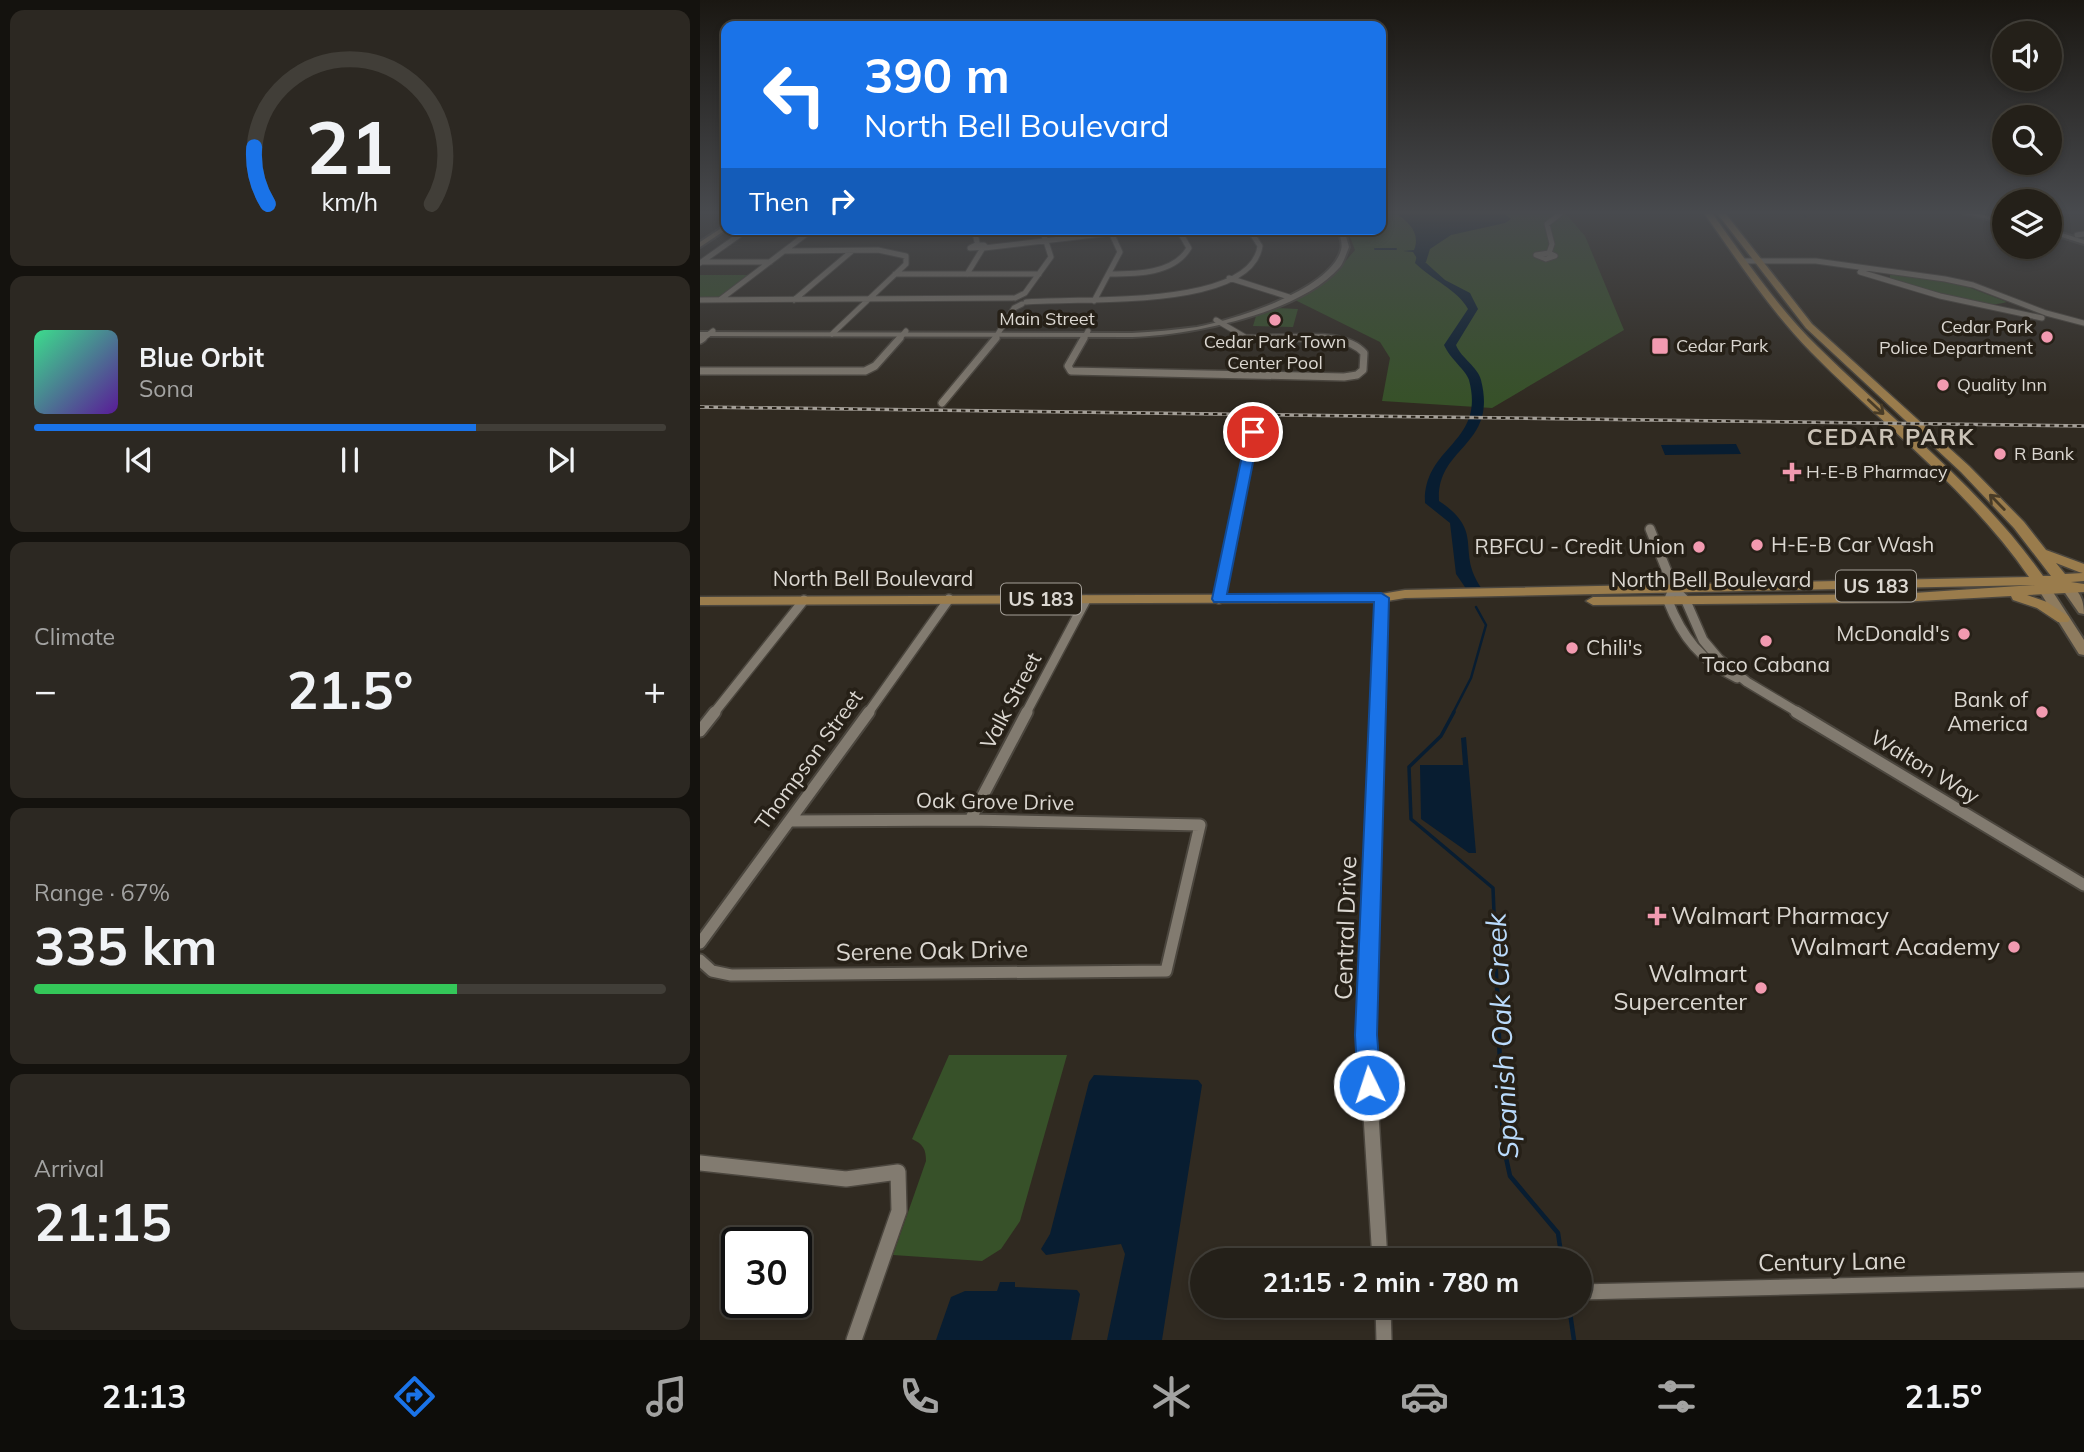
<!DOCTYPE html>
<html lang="en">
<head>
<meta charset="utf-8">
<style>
  :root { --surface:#242019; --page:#2c2822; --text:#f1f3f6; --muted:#a3a3a2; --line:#413e38; --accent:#1a73e8 }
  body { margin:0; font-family:Mulish,sans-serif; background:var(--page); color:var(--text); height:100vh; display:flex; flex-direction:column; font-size:26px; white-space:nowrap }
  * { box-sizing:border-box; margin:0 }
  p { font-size:23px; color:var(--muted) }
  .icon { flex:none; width:38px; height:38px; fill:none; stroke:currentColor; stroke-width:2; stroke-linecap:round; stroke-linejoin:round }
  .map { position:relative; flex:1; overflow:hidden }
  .details { display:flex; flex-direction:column; gap:10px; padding:10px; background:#14120e; width:700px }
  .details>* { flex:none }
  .hud { position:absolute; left:21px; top:21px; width:665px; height:214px; border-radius:14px; box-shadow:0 4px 10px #0003,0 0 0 2px var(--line); background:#1a73e8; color:#fff; overflow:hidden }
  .fabs { position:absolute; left:1292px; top:21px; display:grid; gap:14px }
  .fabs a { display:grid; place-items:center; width:70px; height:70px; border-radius:50%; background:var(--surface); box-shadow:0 4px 10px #0003,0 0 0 2px var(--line); font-size:35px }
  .speed { position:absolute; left:21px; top:1227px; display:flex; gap:14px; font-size:35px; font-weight:700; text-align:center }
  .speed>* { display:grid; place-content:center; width:91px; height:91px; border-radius:50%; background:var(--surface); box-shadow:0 4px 10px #0003,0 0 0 2px var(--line); line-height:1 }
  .speed .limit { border:4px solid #111; border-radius:10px; background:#fff; color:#111 }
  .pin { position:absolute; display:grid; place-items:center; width:60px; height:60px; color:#fff; margin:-30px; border:4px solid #fff; border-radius:50%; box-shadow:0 2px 7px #0007 }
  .me { position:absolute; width:77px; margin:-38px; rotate:356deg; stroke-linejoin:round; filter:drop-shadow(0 0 5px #0008) }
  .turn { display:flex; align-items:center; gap:24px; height:147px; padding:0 28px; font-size:32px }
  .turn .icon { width:91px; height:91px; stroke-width:2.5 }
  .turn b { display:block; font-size:49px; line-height:60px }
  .then { display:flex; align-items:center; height:66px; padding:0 28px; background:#0003; gap:14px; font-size:26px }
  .big { font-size:52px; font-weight:700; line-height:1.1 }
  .details .tile { flex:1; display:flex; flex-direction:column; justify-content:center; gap:10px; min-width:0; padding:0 24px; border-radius:14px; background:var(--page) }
  .details .dial { align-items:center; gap:0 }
  .dial svg { height:182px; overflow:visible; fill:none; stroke:var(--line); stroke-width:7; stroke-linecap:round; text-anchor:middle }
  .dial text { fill:var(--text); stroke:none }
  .song { display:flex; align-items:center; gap:21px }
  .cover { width:84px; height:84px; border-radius:10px; background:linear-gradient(135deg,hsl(150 70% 55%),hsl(270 70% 35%)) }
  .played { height:7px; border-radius:4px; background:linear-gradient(90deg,var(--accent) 70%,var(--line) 70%) }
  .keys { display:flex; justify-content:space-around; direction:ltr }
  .heat { display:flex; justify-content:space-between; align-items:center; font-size:38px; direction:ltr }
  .charge { height:10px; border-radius:5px; background:linear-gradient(90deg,#34c759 67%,var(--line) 0) }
  .trip { position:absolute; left:490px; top:1248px; width:402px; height:70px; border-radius:35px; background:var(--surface); box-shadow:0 4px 10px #0003,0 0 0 2px var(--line); font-weight:700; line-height:70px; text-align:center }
  .tab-bar { display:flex; height:112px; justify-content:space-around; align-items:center; background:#0e0d0a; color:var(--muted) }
  .tab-bar .icon { width:49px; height:49px }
  .tab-bar .on { color:var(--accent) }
  .tab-bar b { font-size:32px; color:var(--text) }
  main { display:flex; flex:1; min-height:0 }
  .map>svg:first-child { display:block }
  .green { fill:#375129 }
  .water { fill:#081d31 }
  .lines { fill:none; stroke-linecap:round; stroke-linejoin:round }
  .stream-far3 { stroke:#081d31; stroke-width:2 }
  .stream-far2 { stroke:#081d31; stroke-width:2.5 }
  .stream-far1 { stroke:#081d31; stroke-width:3.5 }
  .stream { stroke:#081d31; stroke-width:4.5 }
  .river { fill:#081d31; fill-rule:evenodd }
  .minor-far4-casing { stroke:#4b463e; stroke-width:7 }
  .minor-far3-casing { stroke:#4b463e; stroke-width:10 }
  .minor-far2-casing { stroke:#4b463e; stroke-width:12 }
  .minor-far1-casing { stroke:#4b463e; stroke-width:15 }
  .minor-casing { stroke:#4b463e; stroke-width:18 }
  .tertiary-casing { stroke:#4b463e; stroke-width:4 }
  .secondary-casing { stroke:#4b463e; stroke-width:4 }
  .primary-casing { stroke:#4b463e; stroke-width:3 }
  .minor-far4 { stroke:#827b70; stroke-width:5 }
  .minor-far3 { stroke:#827b70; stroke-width:7 }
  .minor-far2 { stroke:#827b70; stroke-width:9 }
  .minor-far1 { stroke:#827b70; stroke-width:11 }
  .minor { stroke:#827b70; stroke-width:15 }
  .tertiary { fill:#827b70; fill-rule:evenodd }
  .secondary { fill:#8e7b5e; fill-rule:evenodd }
  .primary { fill:#9a7c4c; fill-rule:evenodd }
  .rail-casing { stroke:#a49f98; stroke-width:3.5 }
  .rail { stroke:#262017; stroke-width:2; stroke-dasharray:4.5; stroke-linecap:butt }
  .oneway { stroke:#493c27 }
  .route { fill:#1a73e8; stroke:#114b97; stroke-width:2 }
  .poi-dot { fill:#f29ab0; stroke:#262017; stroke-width:2.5 }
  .labels { text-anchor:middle; stroke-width:7; stroke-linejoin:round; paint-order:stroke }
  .far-street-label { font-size:18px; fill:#dbd7d1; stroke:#262017 }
  .far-poi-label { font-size:18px; fill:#dbd7d1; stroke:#262017; text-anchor:start }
  .shield { fill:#262017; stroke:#a5a099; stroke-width:2 }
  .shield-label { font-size:19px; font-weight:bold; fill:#dbd7d1 }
  .poi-label { font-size:21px; fill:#dbd7d1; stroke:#262017; text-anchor:end }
  .street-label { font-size:21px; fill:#dbd7d1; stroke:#262017 }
  .far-district-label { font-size:23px; font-weight:bold; letter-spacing:2px; fill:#cbc3b7; stroke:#262017 }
  .near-poi-label { font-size:24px; fill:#dbd7d1; stroke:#262017; text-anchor:end }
  .near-street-label { font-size:24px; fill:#dbd7d1; stroke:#262017 }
  .near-water-label { font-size:28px; font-style:italic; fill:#badbfc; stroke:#262017 }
</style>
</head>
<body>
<main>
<section class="details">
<div class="tile dial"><svg viewBox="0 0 100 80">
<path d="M14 69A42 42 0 1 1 86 69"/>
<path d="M14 69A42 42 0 0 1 8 44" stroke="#1a73e8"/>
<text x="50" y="56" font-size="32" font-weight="700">21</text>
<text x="50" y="72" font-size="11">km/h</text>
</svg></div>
<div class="tile">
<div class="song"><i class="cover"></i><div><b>Blue Orbit</b><p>Sona</p></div></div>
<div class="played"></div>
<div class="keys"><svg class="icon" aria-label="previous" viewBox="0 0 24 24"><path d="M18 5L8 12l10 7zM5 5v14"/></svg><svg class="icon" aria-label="pause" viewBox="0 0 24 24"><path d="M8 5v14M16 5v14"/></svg><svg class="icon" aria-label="next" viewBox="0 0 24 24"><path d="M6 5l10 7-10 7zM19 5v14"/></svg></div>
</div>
<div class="tile"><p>Climate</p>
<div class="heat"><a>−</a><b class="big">21.5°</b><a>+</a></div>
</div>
<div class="tile"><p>Range · 67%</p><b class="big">335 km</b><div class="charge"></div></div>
<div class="tile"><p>Arrival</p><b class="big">21:15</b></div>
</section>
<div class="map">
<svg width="1384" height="1340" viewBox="0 0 1384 1340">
  <rect width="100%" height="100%" fill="#302a21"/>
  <path class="green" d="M 681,213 L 865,213 L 885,236 L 924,330 L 792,408 L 682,401 L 690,358 L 680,342 L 593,299 L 631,278 L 655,250 L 647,229 L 681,229 Z
    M 1190,273 L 1255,282 L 1307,302 C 1277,312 1220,289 1190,278 Z
    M 0,275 L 49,275 L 19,298 L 0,298 Z
    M 577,308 L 598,309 L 593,327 L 553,326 L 556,316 Z
    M 249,1055 L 367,1055 L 320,1221 L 301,1249 L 282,1261 L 193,1255 L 226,1161 C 226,1149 223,1144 212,1139 Z"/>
  <path class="water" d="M 695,213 L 804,213 L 811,219 L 805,223 L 751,235 L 730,249 L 726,262 L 720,263 L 713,252 L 703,251 L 714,250 C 721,233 708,221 695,213 Z
    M 1036,444 L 1041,454 L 965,455 L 961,445 Z
    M 766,737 L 776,853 L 769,853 L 721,819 L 720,765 L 763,765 L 761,738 Z
    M 394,1075 L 498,1080 L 502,1085 L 462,1340 L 407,1340 L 425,1254 L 421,1244 L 346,1255 L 341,1249 L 350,1234 L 389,1082 Z
    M 300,1282 L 315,1282 L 315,1287 L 377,1290 L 380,1294 L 371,1340 L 236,1340 L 251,1297 L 265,1291 L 297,1291 Z"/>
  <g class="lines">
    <path class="stream-far3" d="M 1102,213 L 1106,217
      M 675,249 L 696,249"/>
    <path class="stream-far2" d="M 753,713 L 771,678 L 786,625 L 776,607"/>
    <path class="stream-far1" d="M 754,712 L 741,736 L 709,767 L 711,819 L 793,888 L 797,987"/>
    <path class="stream" d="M 797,985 L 803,1144 L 810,1176 L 858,1233 L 862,1260
      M 869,1306 L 874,1340"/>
    <path class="river" d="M 740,213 L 748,213 L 730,244 L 725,262 L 745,280 L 770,293 L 778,309 L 756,345 C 761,358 778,367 781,380 C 798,447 736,446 739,501 C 787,533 754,551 783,590 L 775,595 L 769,593 L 756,574 L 750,523 L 725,503 C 723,445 786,444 769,380 C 766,370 750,359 744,345 L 768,309 C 757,289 732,280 715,263 L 720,244 Z"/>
    <defs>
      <path id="minor-far4" d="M 274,229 L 277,242
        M 1377,235 L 1384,234
        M 276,245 L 284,245 L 286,247 L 270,248 Z
        M 284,248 L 445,229
        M 86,251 L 178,250 L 206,256 L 206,264 L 132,334
        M 849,253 L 852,244 L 847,224 L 861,213
        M 849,253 L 855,256 L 846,259 L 836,255 Z
        M 1043,261 L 1116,261 L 1245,279 L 1273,285 L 1346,313 L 1384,323
        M 1,262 L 70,262
        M 0,263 L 48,229
        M 1160,272 L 1240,296 L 1342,318
        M 195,274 L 339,274
        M 267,274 L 283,248
        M 409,274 C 436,274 474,274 489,248 L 478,229
        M 529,278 L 589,297
        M 315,298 L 325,293 L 351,257 L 342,229
        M 21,299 L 113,229
        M 0,300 L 313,298
        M 94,300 L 152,251
        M 394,301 L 420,252 L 410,230
        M 326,302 C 373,297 551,311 560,246 L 549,229
        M 516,320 L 545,337 L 629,340
        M 1,340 L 13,331
        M 198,340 L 206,331
        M 294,340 L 314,308 L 322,304
        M 383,340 L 388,331"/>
      <path id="minor-far3" d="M 384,338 L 368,366 L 371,371 L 644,377 L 657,375 L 663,370 L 664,353 C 645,331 599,339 572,338
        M 0,340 L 3,338
        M 0,371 L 165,371 L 175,366 L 200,338
        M 242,403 L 296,338
        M 539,502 L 553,432"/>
      <path id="minor-far2" d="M 950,529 L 974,589 L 986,601 L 1003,640 L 1019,659 L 1047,682 L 1099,713
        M 972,592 L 968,601 C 982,637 1001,661 1037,678
        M 519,599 L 539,501
        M 14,713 L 104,600
        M 168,713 L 249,599
        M 326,713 L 386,600
        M 677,713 L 681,598"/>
      <path id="minor-far1" d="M 1096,712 L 1384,885
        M 0,731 L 15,712
        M 270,820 L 327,712
        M 0,943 L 169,712
        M 0,960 L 12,971 L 31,975 L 466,971 L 500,825 L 270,820 L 91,821
        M 668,987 L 677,712"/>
      <path id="minor" d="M 668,985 L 666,1035 L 680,1260
        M 0,1163 L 146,1179 L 198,1172 L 199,1211 L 154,1340
        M 880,1292 L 1384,1280
        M 683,1306 L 684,1340"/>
      <path id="tertiary" d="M 1262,213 L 1274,213 L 1304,219 L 1304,223 Z
        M 638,229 L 644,229 L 649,247 C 646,254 644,262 640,267 C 599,314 491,335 432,337 L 0,336 L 0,332 L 432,333 C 453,332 475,330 497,327 C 534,320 630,290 641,250 C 643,244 640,236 638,229 Z
        M 1349,229 L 1384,240 L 1384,244 L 1349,233 Z"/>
      <path id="secondary" d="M 26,225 L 27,229 L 0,247 L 0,242 Z
        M 1369,586 C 1381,590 1384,603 1384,614 L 1379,613 L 1363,590 Z
        M 1346,588 L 1351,589 L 1384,640 L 1384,655 L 1379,654 L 1340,592 Z"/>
      <path id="primary" d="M 1004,213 L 1012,213 C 1045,259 1077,307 1118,347 C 1195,423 1280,487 1343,576 L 1351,576 L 1314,528 L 1261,472 L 1106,328 L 1017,213 L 1025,213 L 1112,324 L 1269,466 L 1324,522 L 1346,550 L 1384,564 L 1384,581 L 1371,582 L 1384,584 L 1384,592 L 1327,595 L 1347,602 L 1368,616 L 1370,619 L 1368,622 L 1358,622 L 1337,608 L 1313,600 L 1311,596 L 1199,602 L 893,605 L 886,601 L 893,597 L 1199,594 L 1335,585 L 705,598 L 681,602 L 0,605 L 0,597 L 681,594 L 705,590 L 1329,577 C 1269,490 1185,427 1111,352 C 1070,310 1038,261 1004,213 ZM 1356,563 L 1379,572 L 1383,573 L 1365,574 Z"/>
    </defs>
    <use href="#minor-far4" class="minor-far4-casing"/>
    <use href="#minor-far3" class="minor-far3-casing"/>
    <use href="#minor-far2" class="minor-far2-casing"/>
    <use href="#minor-far1" class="minor-far1-casing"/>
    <use href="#minor" class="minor-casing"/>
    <use href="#tertiary" class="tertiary-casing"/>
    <use href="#secondary" class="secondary-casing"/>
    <use href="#primary" class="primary-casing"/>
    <use href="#minor-far4" class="minor-far4"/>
    <use href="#minor-far3" class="minor-far3"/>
    <use href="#minor-far2" class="minor-far2"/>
    <use href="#minor-far1" class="minor-far1"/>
    <use href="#minor" class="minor"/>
    <use href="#tertiary" class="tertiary"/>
    <use href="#secondary" class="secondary"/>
    <use href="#primary" class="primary"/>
    <defs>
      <path id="rail" d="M 0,407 L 1384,426"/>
    </defs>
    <use href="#rail" class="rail-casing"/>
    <use href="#rail" class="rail"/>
  </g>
  <defs><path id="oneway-shaft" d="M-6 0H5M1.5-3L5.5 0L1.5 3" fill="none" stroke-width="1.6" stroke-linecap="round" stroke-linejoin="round" transform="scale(1.75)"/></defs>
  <g class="oneway">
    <use href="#oneway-shaft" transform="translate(1176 407) rotate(43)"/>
    <use href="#oneway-shaft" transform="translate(1297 502) rotate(-134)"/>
  </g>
  <linearGradient id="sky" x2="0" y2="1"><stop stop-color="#1a1712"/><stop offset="0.53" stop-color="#484a4e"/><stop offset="1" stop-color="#484a4e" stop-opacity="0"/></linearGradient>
  <rect width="1384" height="401" fill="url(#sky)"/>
  <path class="route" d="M 553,429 L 559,432 L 527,594 L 681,593 L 689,598 L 677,1035 L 681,1085 L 678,1093 L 669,1096 L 661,1093 L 658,1085 L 655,1035 L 674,602 L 514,602 L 512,599 L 547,432 Z"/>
  <g class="poi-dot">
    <circle cx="575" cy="320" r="7"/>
    <circle cx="1347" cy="337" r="7"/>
    <rect x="951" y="337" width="18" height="18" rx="3.5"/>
    <circle cx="1243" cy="385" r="7"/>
    <circle cx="1300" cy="454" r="7"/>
    <path d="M1088.5 461.5h7v7h7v7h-7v7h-7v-7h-7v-7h7z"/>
    <circle cx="1057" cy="545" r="7"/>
    <circle cx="999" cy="547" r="7"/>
    <circle cx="1264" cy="634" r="7"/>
    <circle cx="1066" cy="641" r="7"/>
    <circle cx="872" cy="648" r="7"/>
    <circle cx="1342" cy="712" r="7"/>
    <path d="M953.5 905.5h7v7h7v7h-7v7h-7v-7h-7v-7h7z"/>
    <circle cx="1314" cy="947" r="7"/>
    <circle cx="1061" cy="988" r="7"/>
  </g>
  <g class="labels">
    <g class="far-street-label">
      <text x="347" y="325">Main Street</text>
    </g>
    <g class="far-poi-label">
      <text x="1333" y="333" text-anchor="end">Cedar Park<tspan x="1333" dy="21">Police Department</tspan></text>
      <text x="575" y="348" text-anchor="middle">Cedar Park Town<tspan x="575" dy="21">Center Pool</tspan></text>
      <text x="976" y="352">Cedar Park</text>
      <text x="1257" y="391">Quality Inn</text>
      <text x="1314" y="460">R Bank</text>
      <text x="1106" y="478">H-E-B Pharmacy</text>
    </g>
    <g class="shield">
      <rect x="1136" y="570.5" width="80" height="31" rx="5"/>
      <rect x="301" y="583.5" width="80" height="31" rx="5"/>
    </g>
    <g class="shield-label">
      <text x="1176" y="593">US 183</text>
      <text x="341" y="606">US 183</text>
    </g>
    <g class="poi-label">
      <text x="1071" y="552" text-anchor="start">H-E-B Car Wash</text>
      <text x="985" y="554">RBFCU - Credit Union</text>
      <text x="1250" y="641">McDonald's</text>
      <text x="886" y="655" text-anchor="start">Chili's</text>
      <text x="1066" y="672" text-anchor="middle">Taco Cabana</text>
      <text x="1328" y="707">Bank of<tspan x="1328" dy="24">America</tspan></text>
    </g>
    <g class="street-label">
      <text x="173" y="586">North Bell Boulevard</text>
      <text x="1011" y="587">North Bell Boulevard</text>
      <text transform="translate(311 701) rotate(-62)" y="7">Valk Street</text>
      <text transform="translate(109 760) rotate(-54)" y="7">Thompson Street</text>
      <text transform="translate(1225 767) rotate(31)" y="7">Walton Way</text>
      <text transform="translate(295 802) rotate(1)" y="7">Oak Grove Drive</text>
    </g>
    <g class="far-district-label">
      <text x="1191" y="445">CEDAR PARK</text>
    </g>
    <g class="near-poi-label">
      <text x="971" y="924" text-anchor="start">Walmart Pharmacy</text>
      <text x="1300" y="955">Walmart Academy</text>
      <text x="1047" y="982">Walmart<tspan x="1047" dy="28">Supercenter</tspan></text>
    </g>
    <g class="near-street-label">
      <text transform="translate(646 928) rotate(-88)" y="8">Central Drive</text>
      <text transform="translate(232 951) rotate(-1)" y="8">Serene Oak Drive</text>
      <text transform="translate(1132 1262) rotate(-1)" y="8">Century Lane</text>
    </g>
    <g class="near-water-label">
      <text transform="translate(802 1036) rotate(-93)" y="10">Spanish Oak Creek</text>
    </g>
  </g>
</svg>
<div class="fabs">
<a><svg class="icon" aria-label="sound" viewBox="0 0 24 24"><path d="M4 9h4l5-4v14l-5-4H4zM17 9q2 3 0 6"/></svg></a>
<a><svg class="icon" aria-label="search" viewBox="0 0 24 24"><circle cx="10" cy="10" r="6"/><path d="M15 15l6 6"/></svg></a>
<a><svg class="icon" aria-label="layers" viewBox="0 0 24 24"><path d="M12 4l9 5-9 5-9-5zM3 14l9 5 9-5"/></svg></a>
</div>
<div class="speed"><div class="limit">30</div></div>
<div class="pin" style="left:553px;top:432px;background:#d93025"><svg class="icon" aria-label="arrive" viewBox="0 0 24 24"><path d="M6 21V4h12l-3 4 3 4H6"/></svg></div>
<svg class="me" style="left:669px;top:1085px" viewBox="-20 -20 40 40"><circle r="17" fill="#1a73e8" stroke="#fff" stroke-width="3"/><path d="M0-11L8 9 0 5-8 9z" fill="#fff"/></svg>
<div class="trip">21:15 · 2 min · 780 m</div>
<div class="hud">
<div class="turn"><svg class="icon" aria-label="left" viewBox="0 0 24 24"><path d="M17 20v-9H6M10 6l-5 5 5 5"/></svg><div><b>390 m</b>North Bell Boulevard</div></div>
<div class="then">Then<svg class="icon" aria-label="right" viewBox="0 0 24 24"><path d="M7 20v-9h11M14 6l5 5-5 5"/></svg></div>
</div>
</div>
</main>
<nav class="tab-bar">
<b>21:13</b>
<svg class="icon on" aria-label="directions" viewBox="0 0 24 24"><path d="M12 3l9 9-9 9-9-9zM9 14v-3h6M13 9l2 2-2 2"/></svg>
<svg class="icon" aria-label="music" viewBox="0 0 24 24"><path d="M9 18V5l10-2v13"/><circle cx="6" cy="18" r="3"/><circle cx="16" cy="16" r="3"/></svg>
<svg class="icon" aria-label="phone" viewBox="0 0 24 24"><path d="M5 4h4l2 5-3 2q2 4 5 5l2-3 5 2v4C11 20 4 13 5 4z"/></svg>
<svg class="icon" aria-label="climate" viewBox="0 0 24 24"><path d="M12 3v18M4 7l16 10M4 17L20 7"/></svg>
<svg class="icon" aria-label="car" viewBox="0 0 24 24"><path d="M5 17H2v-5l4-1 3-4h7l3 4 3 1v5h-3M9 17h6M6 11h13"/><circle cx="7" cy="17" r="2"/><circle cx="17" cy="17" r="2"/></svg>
<svg class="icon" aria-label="filters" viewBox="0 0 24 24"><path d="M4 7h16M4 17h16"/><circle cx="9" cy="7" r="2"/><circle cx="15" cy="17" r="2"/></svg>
<b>21.5°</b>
</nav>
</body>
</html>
